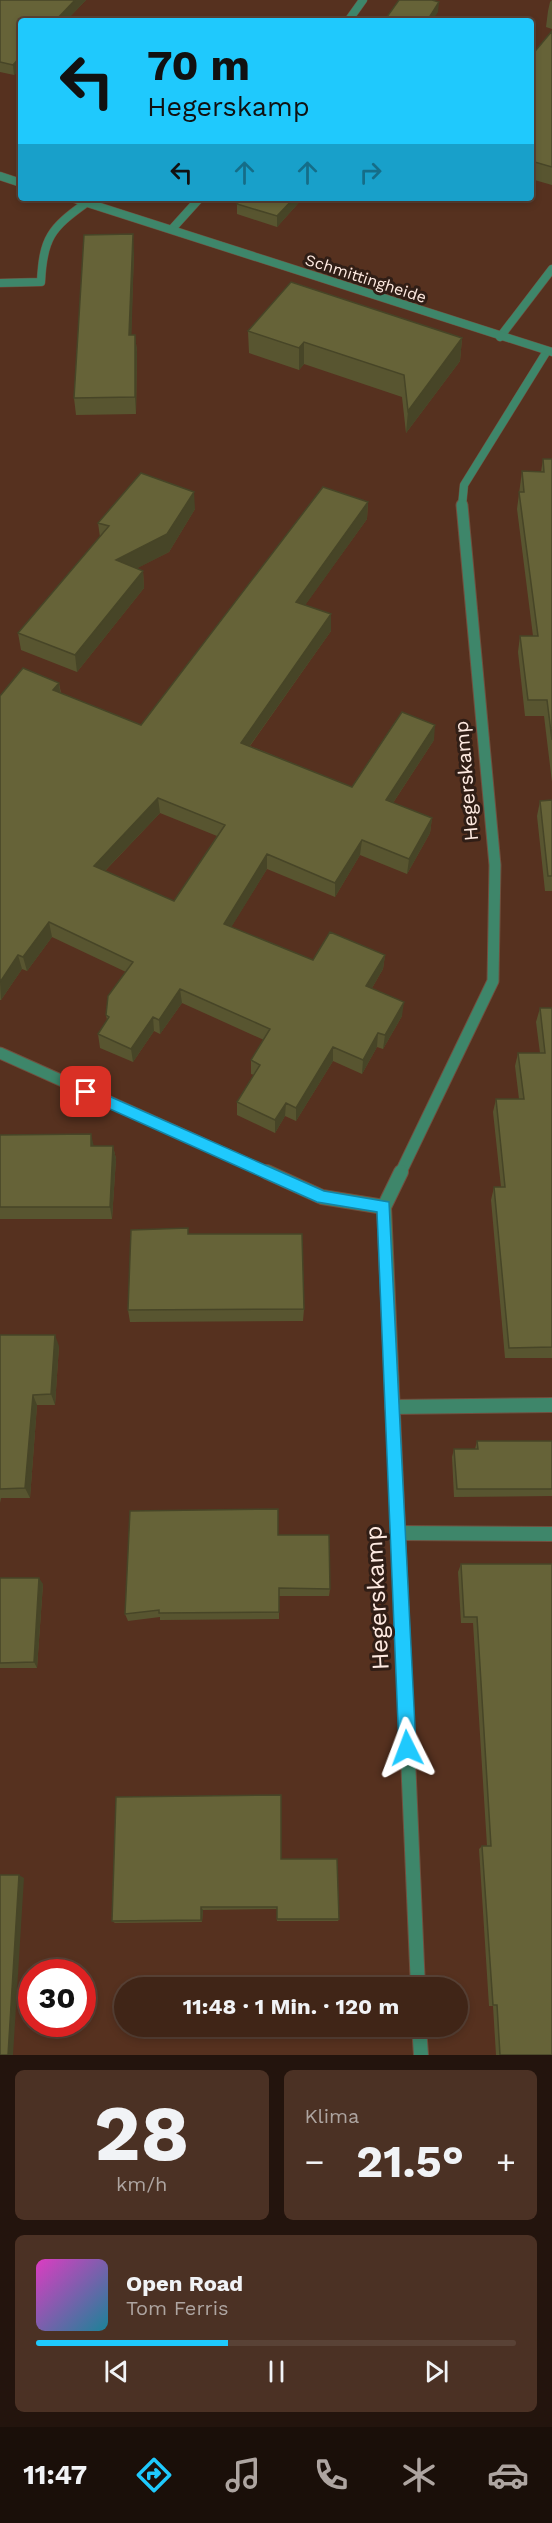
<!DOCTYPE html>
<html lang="de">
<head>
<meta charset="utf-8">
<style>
  :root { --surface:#402517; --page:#4b3124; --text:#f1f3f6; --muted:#aea5a1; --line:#594236; --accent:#1fc9fd }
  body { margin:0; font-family:"Work Sans",sans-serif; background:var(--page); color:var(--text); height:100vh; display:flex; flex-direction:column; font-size:22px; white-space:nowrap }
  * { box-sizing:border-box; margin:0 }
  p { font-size:20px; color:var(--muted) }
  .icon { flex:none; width:33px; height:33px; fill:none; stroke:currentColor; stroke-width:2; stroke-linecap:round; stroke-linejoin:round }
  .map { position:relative; height:2055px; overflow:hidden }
  .details { display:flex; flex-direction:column; gap:15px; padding:15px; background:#23140d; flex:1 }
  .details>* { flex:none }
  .guide { position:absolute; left:18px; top:18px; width:516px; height:183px; border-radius:6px; box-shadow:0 3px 9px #0003,0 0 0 2px var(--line); background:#1fc9fd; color:#111; overflow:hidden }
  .speed { position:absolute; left:18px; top:1959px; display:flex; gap:12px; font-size:30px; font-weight:700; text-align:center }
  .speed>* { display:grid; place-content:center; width:78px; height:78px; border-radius:50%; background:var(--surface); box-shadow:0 3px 9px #0003,0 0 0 2px var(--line); line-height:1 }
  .speed .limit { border:9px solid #d22; background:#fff; color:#111 }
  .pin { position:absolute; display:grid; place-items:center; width:51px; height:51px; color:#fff; margin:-26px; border-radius:12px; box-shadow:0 3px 9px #0006 }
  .me { position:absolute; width:66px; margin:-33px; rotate:357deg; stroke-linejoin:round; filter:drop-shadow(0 0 4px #0008) }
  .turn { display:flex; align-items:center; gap:21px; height:126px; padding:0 30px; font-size:27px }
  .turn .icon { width:78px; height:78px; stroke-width:2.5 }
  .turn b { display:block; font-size:42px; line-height:51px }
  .lanes { display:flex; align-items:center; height:57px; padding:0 30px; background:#0003; justify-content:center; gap:30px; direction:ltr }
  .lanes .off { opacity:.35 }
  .big { font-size:45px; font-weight:700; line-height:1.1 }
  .details .card { flex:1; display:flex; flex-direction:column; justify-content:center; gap:9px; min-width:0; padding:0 21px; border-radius:9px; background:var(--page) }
  .details .dial { align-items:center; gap:0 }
  .dial b { font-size:78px; line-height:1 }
  .song { display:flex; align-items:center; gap:18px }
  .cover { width:72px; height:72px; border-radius:9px; background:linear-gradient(135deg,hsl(310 70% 55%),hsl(190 70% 35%)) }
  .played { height:6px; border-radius:3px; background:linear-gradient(90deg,var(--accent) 40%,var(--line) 40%) }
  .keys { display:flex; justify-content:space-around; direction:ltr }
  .heat { display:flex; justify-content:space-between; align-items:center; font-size:33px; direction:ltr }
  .details .tiles { flex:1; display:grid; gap:15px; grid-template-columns:1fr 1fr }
  .card:last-child { grid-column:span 2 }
  .trip { position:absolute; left:114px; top:1977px; width:354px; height:60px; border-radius:30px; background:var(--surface); box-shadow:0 3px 9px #0003,0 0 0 2px var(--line); font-weight:700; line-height:60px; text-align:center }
  .tab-bar { display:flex; height:96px; justify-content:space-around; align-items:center; background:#1a0f09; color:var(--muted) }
  .tab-bar .icon { width:42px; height:42px }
  .tab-bar .current { color:var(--accent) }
  .tab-bar b { font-size:27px; color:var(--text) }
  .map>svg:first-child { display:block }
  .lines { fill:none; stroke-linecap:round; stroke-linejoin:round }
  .service-casing { stroke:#714f3e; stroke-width:16 }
  .minor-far2-casing { stroke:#714f3e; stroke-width:9 }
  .minor-far1-casing { stroke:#714f3e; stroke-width:13 }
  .minor-casing { stroke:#714f3e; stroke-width:16 }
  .tertiary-casing { stroke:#714f3e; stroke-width:9 }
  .service { stroke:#3e866a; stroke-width:14 }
  .minor-far2 { stroke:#3e866a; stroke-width:8 }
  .minor-far1 { stroke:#3e866a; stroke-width:11 }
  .minor { stroke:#3e866a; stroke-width:14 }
  .tertiary { stroke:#3e866a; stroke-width:8 }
  .wall { fill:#585530; fill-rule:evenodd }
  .shaded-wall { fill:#474527 }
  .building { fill:#666338; stroke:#474527; stroke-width:1.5; fill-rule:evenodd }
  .route { fill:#1fc9fd; stroke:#1483a4; stroke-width:1.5 }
  .labels { text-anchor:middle; stroke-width:6; stroke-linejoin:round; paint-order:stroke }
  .far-street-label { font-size:16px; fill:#feeae1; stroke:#301e16 }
  .street-label { font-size:20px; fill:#feeae1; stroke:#301e16 }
  .near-street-label { font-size:24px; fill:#feeae1; stroke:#301e16 }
</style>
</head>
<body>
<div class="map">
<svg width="552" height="2055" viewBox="0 0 552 2055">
  <rect width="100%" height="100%" fill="#56311f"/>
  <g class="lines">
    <defs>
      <path id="service" d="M 392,1407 L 552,1405
        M 398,1533 L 552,1534"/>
      <path id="minor-far2" d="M 348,21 L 363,0
        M 172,229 L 200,198
        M 0,283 L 41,282 C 43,238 51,228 86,203
        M 500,337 L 552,269
        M 462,506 L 464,485 L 547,351"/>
      <path id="minor-far1" d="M 0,1053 L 270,1174
        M 400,1174 L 493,981 L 495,865 L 462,505"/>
      <path id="minor" d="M 267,1172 L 322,1197 L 384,1207
        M 401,1172 L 384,1207 L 418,1988
        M 419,2026 L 421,2055"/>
      <path id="tertiary" d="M 0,176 L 21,183
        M 72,198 L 552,352"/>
    </defs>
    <use href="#service" class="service-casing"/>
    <use href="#minor-far2" class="minor-far2-casing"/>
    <use href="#minor-far1" class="minor-far1-casing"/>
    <use href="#minor" class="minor-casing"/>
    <use href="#tertiary" class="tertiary-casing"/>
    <use href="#service" class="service"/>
    <use href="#minor-far2" class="minor-far2"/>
    <use href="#minor-far1" class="minor-far1"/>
    <use href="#minor" class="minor"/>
    <use href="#tertiary" class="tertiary"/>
  </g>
  <path class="wall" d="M 0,0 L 86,0 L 14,75 L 0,72 Z
    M 552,0 L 552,29 L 546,27 L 548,11 L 550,2 Z
    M 552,31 L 552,185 L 531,179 L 531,56 Z
    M 243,198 L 303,198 L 277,227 L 237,214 L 237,204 Z
    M 134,252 L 131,335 L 135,335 L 137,352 L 136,414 L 76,415 L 74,398 Z
    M 248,331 L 462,338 L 460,361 L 406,433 L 402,397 L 304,364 L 299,370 L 249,353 Z
    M 543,459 L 552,459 L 552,782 L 544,716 L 525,716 L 518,652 L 520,636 L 533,636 L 517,509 L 522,471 L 541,472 Z
    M 368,502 L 367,519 L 305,605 L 331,614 L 331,631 L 250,746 L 352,787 L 434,740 L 393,803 L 432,818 L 430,833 L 407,874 L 360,855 L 335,897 L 267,869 L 231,927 L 313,960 L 385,955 L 383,969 L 372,988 L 402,1016 L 383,1049 L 377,1047 L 362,1074 L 333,1061 L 296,1121 L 285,1116 L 275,1133 L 237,1115 L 237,1102 L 254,1075 L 251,1074 L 251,1060 L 264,1040 L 182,1003 L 160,1034 L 154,1031 L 133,1062 L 100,1048 L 98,1034 L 107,1020 L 106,1015 L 126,972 L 52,937 L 27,971 L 22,969 L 1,1000 L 0,1000 L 0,696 L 59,683 L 61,693 L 141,725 ZM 160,813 L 217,836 L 174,901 L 105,871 Z
    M 195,509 L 169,552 L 137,568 L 143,571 L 144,588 L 77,672 L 21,650 L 18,633 L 100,537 L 98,523 Z
    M 552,800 L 552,891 L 545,891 L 537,816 L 540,801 Z
    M 540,1008 L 552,1008 L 552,1358 L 505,1358 L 491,1200 L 494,1187 L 501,1187 L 493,1112 L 496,1099 L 519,1099 L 515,1066 L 518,1053 L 540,1053 L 536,1022 Z
    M 0,1135 L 94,1146 L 113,1146 L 116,1159 L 112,1219 L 0,1219 Z
    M 188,1234 L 304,1309 L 303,1321 L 130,1322 L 128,1310 Z
    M 0,1335 L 59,1346 L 55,1405 L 37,1405 L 30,1498 L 1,1498 L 0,1503 Z
    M 477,1441 L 552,1441 L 552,1496 L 454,1497 L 452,1457 L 454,1449 L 475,1449 Z
    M 278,1535 L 330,1589 L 329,1596 L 279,1596 L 279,1619 L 160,1620 L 160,1617 L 128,1621 L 125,1614 Z
    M 461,1564 L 552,1564 L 552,2055 L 496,2055 L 493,2006 L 489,2006 L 479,1849 L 482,1846 L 487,1846 L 473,1623 L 461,1623 L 458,1572 Z
    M 0,1578 L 43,1584 L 37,1668 L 0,1668 Z
    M 281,1859 L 339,1919 L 338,1921 L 277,1921 L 277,1909 L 203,1910 L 202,1922 L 115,1923 L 112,1921 Z"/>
  <path class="shaded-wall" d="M 75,0 L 86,0 L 66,21 L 55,21 Z
    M 439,2 L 438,12 L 432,21 L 427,21 Z
    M 21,56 L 21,68 L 14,75 L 13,65 Z
    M 294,198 L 303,198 L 277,227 L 277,216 Z
    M 133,234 L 134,252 L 131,352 L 129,335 Z
    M 135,335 L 137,352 L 136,414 L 135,397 Z
    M 462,338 L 460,361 L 406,433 L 408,411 Z
    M 304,342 L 304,364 L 299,370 L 299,348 Z
    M 194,492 L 195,509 L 169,552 L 118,578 L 116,560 Z
    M 368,502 L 367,519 L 296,618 L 296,602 Z
    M 143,571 L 144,588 L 77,672 L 75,655 Z
    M 331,614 L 331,631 L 241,758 L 241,743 Z
    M 59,683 L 61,699 L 53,690 Z
    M 435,725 L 434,740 L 385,815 L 386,800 Z
    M 158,798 L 160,813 L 96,880 L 94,866 Z
    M 432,818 L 430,833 L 407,874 L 409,859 Z
    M 362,840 L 360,855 L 335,897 L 335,883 Z
    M 267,854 L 267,869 L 224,939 L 224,924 Z
    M 49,922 L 52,937 L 27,971 L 23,957 Z
    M 18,955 L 22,969 L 1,1000 L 0,982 Z
    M 385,955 L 383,969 L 365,1000 L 366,986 Z
    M 180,989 L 182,1003 L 160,1034 L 159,1020 Z
    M 404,1002 L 402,1016 L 383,1049 L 385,1035 Z
    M 153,1017 L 154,1031 L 133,1062 L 131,1049 Z
    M 378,1033 L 377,1047 L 362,1074 L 363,1060 Z
    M 333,1047 L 333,1061 L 296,1121 L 296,1108 Z
    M 286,1103 L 285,1116 L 275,1133 L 275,1120 Z
    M 91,1134 L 94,1147 L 91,1146 Z
    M 113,1146 L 116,1159 L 112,1219 L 110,1207 Z
    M 55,1335 L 59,1346 L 55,1405 L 51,1394 Z
    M 33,1395 L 37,1405 L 30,1498 L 25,1488 Z
    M 39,1578 L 43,1584 L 37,1668 L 34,1662 Z
    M 19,1875 L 24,1878 L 13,2055 L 8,2055 Z
    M 201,1907 L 203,1910 L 202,1922 L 201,1920 Z"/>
  <path class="building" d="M 0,0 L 75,0 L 55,21 L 21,21 L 21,56 L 13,65 L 0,62 Z
    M 399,0 L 432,0 L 439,2 L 427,21 L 384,21 Z
    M 552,31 L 552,167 L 531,161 L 531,56 Z
    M 243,198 L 294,198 L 277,216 L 237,204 Z
    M 133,234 L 129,335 L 135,335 L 135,397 L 74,398 L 84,235 Z
    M 291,282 L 462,338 L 408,411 L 404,375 L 304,342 L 299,348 L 248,331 Z
    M 543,459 L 552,459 L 552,740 L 547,700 L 528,700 L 520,636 L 538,636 L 519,492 L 524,492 L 522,471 L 544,472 Z
    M 141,473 L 194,492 L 167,534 L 116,560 L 143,571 L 75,655 L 18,633 L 109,526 L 98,523 Z
    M 323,487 L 368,502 L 296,602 L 331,614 L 241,743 L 352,787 L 402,712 L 435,725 L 386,800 L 432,818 L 409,859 L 362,840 L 335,883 L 267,854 L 224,924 L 313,960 L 330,932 L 385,955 L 366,986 L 404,1002 L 385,1035 L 378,1033 L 363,1060 L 333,1047 L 296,1108 L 286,1103 L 275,1120 L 237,1102 L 260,1065 L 251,1060 L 270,1029 L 180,989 L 159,1020 L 153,1017 L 131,1049 L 98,1034 L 109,1017 L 106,1015 L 108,996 L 133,962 L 49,922 L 23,957 L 18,955 L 0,982 L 0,696 L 23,668 L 59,683 L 53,690 L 141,725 ZM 158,798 L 225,825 L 174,901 L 94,866 Z
    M 552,800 L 552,876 L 548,876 L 540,801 Z
    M 540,1008 L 552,1008 L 552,1347 L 509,1348 L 494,1187 L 505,1187 L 496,1099 L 524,1099 L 518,1053 L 545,1053 Z
    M 91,1134 L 91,1146 L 113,1146 L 110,1207 L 0,1207 L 0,1135 Z
    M 188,1228 L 188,1234 L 302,1234 L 304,1309 L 128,1310 L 131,1230 Z
    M 0,1335 L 55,1335 L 51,1394 L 33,1395 L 25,1488 L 0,1489 Z
    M 477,1441 L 552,1441 L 552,1489 L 457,1489 L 454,1449 L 478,1449 Z
    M 278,1509 L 278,1535 L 329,1535 L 330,1589 L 279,1588 L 279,1612 L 159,1613 L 159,1610 L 125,1614 L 130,1511 Z
    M 461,1564 L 552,1564 L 552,2055 L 500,2055 L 497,2005 L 493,2005 L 482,1846 L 491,1846 L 477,1617 L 464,1617 Z
    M 0,1578 L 39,1578 L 34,1662 L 0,1663 Z
    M 281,1795 L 281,1859 L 337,1859 L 339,1919 L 277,1919 L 277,1907 L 201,1907 L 201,1920 L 112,1921 L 116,1797 Z
    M 0,1875 L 19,1875 L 8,2055 L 0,2055 Z"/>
  <path class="route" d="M 86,1086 L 324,1191 L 389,1202 L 416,1748 L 413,1754 L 407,1757 L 401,1754 L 399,1748 L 377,1212 L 317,1202 L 81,1096 L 81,1088 Z"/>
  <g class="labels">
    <g class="far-street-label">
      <text transform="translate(366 278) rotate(18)" y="6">Schmittingheide</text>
    </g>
    <g class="street-label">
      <text transform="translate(466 781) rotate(-95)" y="7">Hegerskamp</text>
    </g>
    <g class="near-street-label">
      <text transform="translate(377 1598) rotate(-93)" y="8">Hegerskamp</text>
    </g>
  </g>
</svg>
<div class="speed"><div class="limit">30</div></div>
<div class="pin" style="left:86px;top:1092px;background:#d93025"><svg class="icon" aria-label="arrive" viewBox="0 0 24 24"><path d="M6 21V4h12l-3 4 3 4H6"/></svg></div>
<svg class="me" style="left:407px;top:1748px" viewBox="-20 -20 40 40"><path d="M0-17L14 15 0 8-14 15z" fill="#1fc9fd" stroke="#fff" stroke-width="4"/></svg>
<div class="trip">11:48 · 1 Min. · 120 m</div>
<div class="guide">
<div class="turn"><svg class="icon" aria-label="left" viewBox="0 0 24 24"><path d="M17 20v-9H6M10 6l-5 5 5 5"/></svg><div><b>70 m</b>Hegerskamp</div></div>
<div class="lanes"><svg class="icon" aria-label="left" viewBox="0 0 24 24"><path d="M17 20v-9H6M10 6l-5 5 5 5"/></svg><svg class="icon off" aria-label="ahead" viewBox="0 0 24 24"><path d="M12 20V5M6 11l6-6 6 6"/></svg><svg class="icon off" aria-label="ahead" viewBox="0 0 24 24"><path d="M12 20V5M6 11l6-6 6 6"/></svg><svg class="icon off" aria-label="right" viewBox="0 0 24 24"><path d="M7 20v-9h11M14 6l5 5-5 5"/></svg></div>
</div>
</div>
<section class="details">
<div class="tiles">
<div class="card dial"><b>28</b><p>km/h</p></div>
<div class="card"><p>Klima</p>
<div class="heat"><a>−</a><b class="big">21.5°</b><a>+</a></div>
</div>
<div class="card">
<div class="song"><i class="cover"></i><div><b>Open Road</b><p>Tom Ferris</p></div></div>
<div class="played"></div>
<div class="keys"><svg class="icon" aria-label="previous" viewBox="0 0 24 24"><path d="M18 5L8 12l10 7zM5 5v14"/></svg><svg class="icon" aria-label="pause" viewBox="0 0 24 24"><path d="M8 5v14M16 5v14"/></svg><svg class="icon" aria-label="next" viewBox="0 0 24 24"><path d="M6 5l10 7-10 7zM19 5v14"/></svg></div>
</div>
</div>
</section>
<nav class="tab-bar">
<b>11:47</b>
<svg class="icon current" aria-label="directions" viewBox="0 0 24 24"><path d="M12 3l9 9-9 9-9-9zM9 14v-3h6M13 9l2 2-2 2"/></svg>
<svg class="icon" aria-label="music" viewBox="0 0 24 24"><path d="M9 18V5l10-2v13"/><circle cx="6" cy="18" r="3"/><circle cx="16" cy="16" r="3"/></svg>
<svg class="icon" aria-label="phone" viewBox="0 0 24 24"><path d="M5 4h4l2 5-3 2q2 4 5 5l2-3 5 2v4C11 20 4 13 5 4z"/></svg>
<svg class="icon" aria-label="climate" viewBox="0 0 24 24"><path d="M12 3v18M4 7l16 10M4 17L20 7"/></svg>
<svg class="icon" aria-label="car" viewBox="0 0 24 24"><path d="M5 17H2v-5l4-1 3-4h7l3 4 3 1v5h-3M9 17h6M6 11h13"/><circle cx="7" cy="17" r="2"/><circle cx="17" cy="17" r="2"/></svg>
</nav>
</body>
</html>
